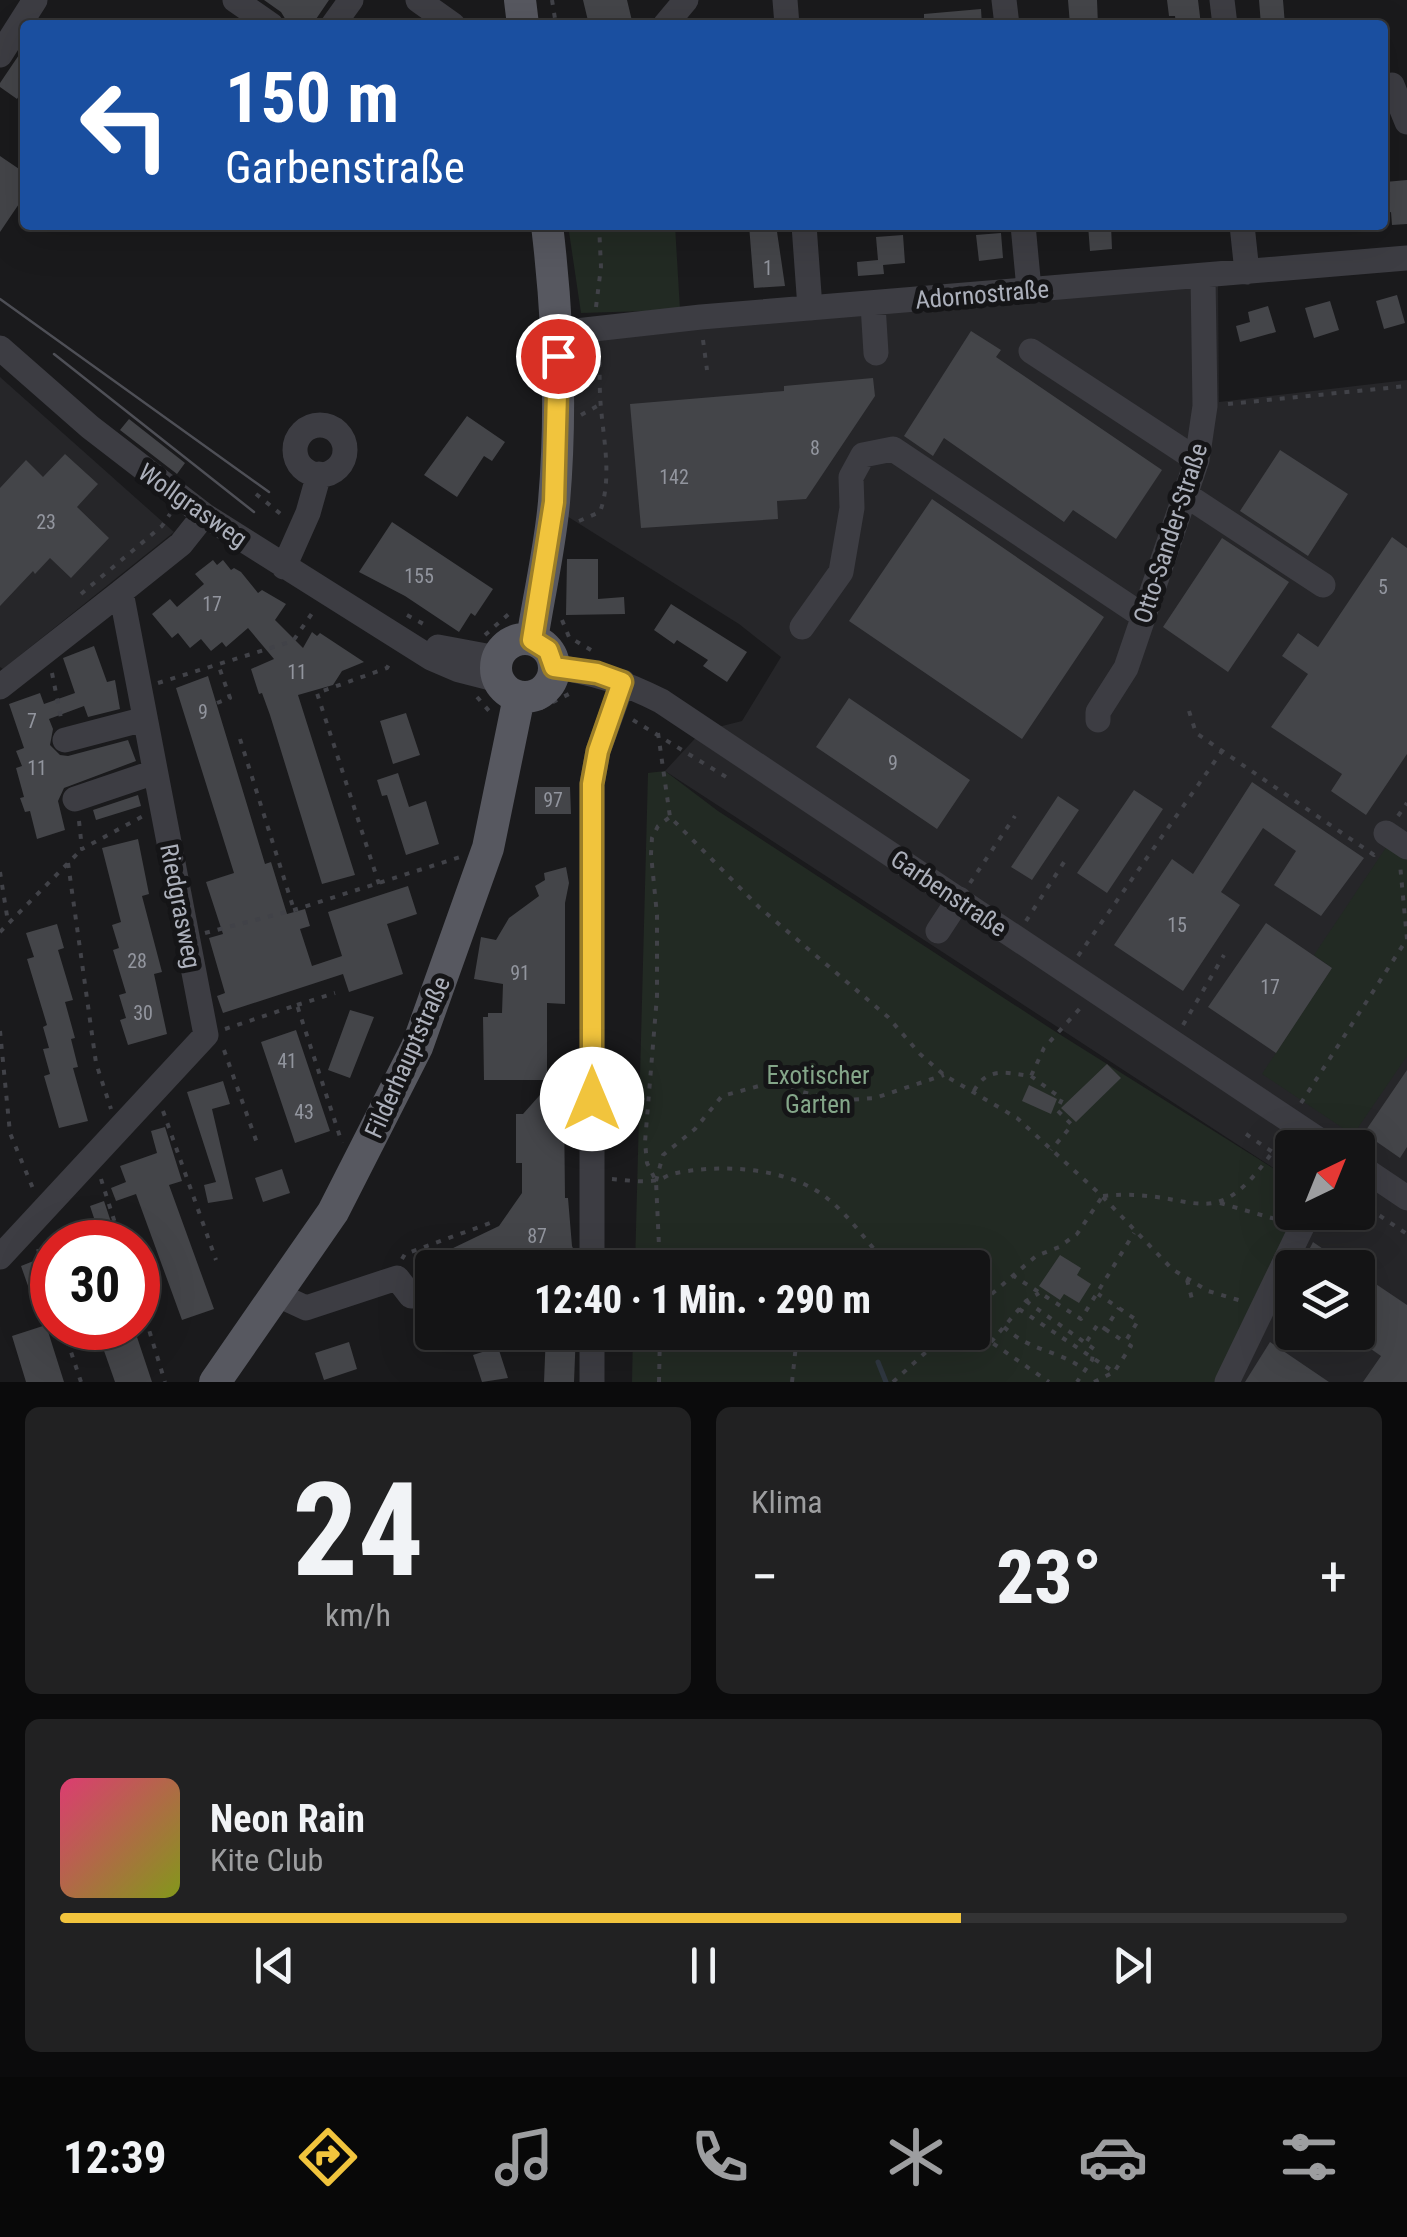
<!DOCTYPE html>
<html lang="de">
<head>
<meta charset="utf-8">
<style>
  :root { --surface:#141415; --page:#212122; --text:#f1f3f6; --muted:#9d9ea0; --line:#333334; --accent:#f1c43d }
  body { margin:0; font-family:"Roboto Condensed",sans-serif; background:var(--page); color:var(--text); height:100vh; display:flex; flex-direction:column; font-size:38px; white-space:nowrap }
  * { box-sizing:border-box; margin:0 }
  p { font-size:32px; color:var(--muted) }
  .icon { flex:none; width:55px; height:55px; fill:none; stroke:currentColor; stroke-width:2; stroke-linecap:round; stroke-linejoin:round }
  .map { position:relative; height:1382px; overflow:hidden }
  .details { display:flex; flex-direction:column; gap:25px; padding:25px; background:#0b0b0c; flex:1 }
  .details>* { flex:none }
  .hud { position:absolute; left:20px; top:20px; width:1368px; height:210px; border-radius:10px; box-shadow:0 10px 40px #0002,0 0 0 2px var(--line); background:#1a4fa0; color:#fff; overflow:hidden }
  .needle { width:65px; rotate:43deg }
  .controls { position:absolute; left:1275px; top:1130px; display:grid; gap:20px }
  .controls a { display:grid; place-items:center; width:100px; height:100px; border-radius:10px; background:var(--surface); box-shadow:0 10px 40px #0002,0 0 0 2px var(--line); font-size:50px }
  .speed { position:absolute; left:30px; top:1220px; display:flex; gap:20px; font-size:50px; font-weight:700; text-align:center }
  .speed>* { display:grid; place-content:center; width:130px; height:130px; border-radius:50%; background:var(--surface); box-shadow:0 10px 40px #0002,0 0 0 2px var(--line); line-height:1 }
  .speed .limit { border:15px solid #d22; background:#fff; color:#111 }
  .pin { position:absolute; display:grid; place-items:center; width:85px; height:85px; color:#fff; margin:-42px; border:5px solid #fff; border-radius:50%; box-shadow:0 2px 10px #0007 }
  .me { position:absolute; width:110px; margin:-55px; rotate:0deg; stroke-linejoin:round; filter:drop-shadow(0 0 8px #0008) }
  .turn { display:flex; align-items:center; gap:35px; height:210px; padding:0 40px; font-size:45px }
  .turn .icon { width:130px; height:130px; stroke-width:2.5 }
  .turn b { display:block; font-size:70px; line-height:85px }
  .big { font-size:75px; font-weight:800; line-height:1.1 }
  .details .card { flex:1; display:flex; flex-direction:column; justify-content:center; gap:15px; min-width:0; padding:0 35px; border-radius:15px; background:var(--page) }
  .details .dial { align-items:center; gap:0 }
  .dial b { font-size:130px; line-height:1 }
  .song { display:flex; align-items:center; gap:30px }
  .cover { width:120px; height:120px; border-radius:15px; background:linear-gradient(135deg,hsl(340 70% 55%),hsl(70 70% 35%)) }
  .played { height:10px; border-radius:5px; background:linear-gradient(90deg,var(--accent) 70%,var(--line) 70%) }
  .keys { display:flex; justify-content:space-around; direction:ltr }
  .heat { display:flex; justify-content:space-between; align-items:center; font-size:55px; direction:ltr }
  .details .tiles { flex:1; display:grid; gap:25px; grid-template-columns:1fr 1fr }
  .card:last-child { grid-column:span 2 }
  .trip { position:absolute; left:415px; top:1250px; width:575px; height:100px; border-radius:10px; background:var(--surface); box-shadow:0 10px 40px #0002,0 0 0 2px var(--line); font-weight:800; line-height:100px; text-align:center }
  .dock { display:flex; height:160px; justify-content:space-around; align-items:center; background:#080808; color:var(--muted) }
  .dock .icon { width:70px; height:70px }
  .dock .selected { color:var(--accent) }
  .dock b { font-size:45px; color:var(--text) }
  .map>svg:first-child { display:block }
  .built { fill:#262629; fill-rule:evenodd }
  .green { fill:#222a23 }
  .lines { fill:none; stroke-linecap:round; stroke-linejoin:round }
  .stream { stroke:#2f3740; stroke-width:5 }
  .building { fill:#444549 }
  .path { stroke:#414248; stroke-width:4; stroke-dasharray:5 8; stroke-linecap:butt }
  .minor { stroke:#3d3d43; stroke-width:25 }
  .major { stroke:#575860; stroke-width:32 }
  .tram { stroke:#4e4f56; stroke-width:2.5 }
  .route-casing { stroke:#9d7f28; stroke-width:25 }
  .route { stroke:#f1c43d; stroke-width:18 }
  .labels { text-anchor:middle; stroke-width:10; stroke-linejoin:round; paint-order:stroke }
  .number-label { font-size:20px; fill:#92959e }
  .street-label { font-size:25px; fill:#acb0bb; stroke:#151517 }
  .park-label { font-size:25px; fill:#84a689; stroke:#151517 }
</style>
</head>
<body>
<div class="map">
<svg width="1407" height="1382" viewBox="0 0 1407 1382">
  <rect width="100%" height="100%" fill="#1a1a1c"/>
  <path class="built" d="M 1218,284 L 1219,402 L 1407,380 L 1407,1382 L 1227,1382 L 1305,1213 L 1358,1212 L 1358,1148 L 1292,1148 L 1292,1180 L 665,771 L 702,731 L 742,721 L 781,657 L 739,624 L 562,513 L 579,334 ZM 1292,1268 L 1358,1268 L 1358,1332 L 1292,1332 Z
    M 0,377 L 174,532 L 3,669 L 0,667 Z"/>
  <path class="green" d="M 568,225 L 675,225 L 680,310 L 581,313 Z
    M 665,771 L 718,811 L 1056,1032 L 1292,1180 L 1292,1212 L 1304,1213 L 1221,1382 L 632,1382 L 633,1333 L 972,1332 L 972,1268 L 635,1267 L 648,773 Z
    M 1389,843 L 1407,855 L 1407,1056 L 1353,1135 L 1262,1074 L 1332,968 L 1314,955 Z"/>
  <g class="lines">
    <path class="stream" d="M 878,1362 L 886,1382"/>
  </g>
  <path class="building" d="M 264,0 L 329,0 L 312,25 L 289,25 L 281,12 Z
    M 583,0 L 627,0 L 633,25 L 589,25 Z
    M 1068,0 L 1097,0 L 1098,25 L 1070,25 Z
    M 1167,0 L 1198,0 L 1201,25 L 1176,25 L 1175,16 L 1169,16 Z
    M 1259,0 L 1283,0 L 1285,25 L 1261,25 Z
    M 981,9 L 982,25 L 924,25 L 924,14 Z
    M 25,46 L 25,86 L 17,99 L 0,87 L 0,83 Z
    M 0,156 L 25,173 L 25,195 L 0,232 Z
    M 1407,180 L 1407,224 L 1392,225 L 1391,212 L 1388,213 L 1385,182 Z
    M 749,225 L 776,225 L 785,286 L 754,288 Z
    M 1088,225 L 1111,225 L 1112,249 L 1090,251 Z
    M 1001,233 L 1003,258 L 979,261 L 976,235 Z
    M 903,235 L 905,263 L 883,265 L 884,274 L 858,276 L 857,262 L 878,260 L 876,237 Z
    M 1397,295 L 1405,323 L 1384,329 L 1376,301 Z
    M 1330,301 L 1339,330 L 1314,338 L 1305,308 Z
    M 1268,306 L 1276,332 L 1240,342 L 1236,326 L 1250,322 L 1248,312 Z
    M 971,331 L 1001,350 L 996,357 L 1162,470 L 1116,539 L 1073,510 L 1064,522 L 944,438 L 933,456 L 904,436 Z
    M 873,378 L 875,396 L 806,499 L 777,501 L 778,519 L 641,528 L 630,404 L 784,391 L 784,386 Z
    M 467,416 L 505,442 L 492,461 L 484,456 L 457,497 L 424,475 Z
    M 129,419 L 185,463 L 177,474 L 120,430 Z
    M 1280,450 L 1348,494 L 1308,556 L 1240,511 Z
    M 65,454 L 98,484 L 77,507 L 109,538 L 71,578 L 50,558 L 35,574 L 33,571 L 0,606 L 0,488 L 26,460 L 43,477 Z
    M 932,499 L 1104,617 L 1022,739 L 849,621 Z
    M 392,522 L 493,589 L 475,616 L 471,613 L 459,632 L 405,596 L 359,572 Z
    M 1392,537 L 1407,548 L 1407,754 L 1366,815 L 1331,791 L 1342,774 L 1271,727 L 1308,674 L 1282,656 L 1298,633 L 1318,647 Z
    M 1222,538 L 1289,582 L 1228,672 L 1163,627 Z
    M 567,559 L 598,559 L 598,599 L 624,597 L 625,614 L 566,615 Z
    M 213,560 L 217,565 L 223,560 L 231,570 L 234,568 L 241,572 L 258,593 L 262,590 L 286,604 L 275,620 L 303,648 L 312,632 L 317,636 L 320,633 L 364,662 L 342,671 L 333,685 L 298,695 L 355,875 L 322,884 L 270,715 L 262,693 L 259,694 L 251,669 L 274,659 L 248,628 L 226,647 L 222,642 L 211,651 L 201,639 L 190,648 L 178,633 L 172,638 L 152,614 L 170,599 L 177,607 L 204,584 L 195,574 Z
    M 671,604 L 747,652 L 727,682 L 703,666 L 708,660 L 677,640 L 674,644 L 654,630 Z
    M 94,646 L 107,682 L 115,680 L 120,709 L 88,717 L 84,706 L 49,719 L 53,729 L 50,745 L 60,755 L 68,756 L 128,740 L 136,761 L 64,788 L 58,801 L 65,830 L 37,839 L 30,811 L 25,812 L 20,798 L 24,797 L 16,768 L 22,766 L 16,751 L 24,748 L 9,704 L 40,693 L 44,704 L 75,693 L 63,658 Z
    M 208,676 L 265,864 L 271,862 L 287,914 L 305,909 L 310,926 L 300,929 L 312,966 L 342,956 L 328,912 L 408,886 L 417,914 L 387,924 L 403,974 L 349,992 L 343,974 L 223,1013 L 217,996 L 225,993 L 209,938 L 223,934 L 206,882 L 234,873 L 176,688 Z
    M 849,698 L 970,780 L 937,829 L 816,747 Z
    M 406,713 L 420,755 L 393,764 L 380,721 Z
    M 398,773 L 409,807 L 426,801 L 439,844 L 406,855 L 387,795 L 382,796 L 377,780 Z
    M 1252,782 L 1364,858 L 1321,916 L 1274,885 L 1296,851 L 1263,828 L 1221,892 L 1240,905 L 1183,991 L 1114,945 L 1172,859 L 1193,874 Z
    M 535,787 L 570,787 L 571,814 L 535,814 Z
    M 1134,790 L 1163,809 L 1107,893 L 1077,873 Z
    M 138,795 L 141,806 L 96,820 L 93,810 Z
    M 1058,796 L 1079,810 L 1032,880 L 1011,867 Z
    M 138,839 L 149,894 L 142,896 L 162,972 L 154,974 L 167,1034 L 128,1045 L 120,1020 L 126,1018 L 119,995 L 126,993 L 113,950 L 119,948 L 112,925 L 121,922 L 102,848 Z
    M 566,867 L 569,883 L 565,903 L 565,1004 L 547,1003 L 547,1080 L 484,1080 L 483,1017 L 488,1017 L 488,1013 L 502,1013 L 503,984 L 474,979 L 481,937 L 496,940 L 509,918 L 539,896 L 535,886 L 545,880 L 544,873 Z
    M 1266,923 L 1332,968 L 1276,1053 L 1208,1007 Z
    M 57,924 L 64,948 L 58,950 L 73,1000 L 65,1002 L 75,1038 L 71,1039 L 78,1067 L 73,1068 L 88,1121 L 59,1128 L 44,1076 L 50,1074 L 43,1049 L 49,1048 L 43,1027 L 47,1025 L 27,959 L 34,957 L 26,933 Z
    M 350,1010 L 374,1017 L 350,1078 L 328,1070 Z
    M 296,1030 L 330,1131 L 295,1143 L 261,1042 Z
    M 1107,1064 L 1121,1078 L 1076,1122 L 1061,1108 Z
    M 1407,1070 L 1407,1147 L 1400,1158 L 1364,1133 Z
    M 223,1081 L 230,1104 L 212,1109 L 233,1199 L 208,1203 L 204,1185 L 216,1182 L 187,1092 Z
    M 1029,1085 L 1057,1099 L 1051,1114 L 1022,1101 Z
    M 547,1087 L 547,1107 L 564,1107 L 565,1198 L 568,1198 L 572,1246 L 576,1255 L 567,1268 L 457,1268 L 449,1250 L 499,1226 L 522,1193 L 522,1163 L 516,1163 L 516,1114 L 523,1114 Z
    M 165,1127 L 182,1181 L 169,1185 L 214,1309 L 182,1320 L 136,1194 L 116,1201 L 111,1188 L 126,1182 L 120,1166 L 157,1153 L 151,1131 Z
    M 282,1169 L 290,1193 L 263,1202 L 255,1178 Z
    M 104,1201 L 117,1240 L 109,1242 L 102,1242 L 90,1206 Z
    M 1313,1242 L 1351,1268 L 1300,1268 Z
    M 1060,1255 L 1081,1268 L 1077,1275 L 1091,1284 L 1079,1303 L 1064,1294 L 1060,1300 L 1039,1286 Z
    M 36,1260 L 52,1306 L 52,1315 L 40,1320 L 21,1266 Z
    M 1358,1272 L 1407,1305 L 1407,1382 L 1363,1382 L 1381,1356 L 1358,1340 Z
    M 46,1325 L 64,1382 L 26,1382 L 12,1336 Z
    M 96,1328 L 134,1328 L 152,1382 L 115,1382 Z
    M 546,1332 L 576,1332 L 574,1382 L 544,1382 Z
    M 349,1342 L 357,1369 L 324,1380 L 315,1353 Z
    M 1270,1342 L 1329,1382 L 1245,1382 Z
    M 498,1347 L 508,1378 L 482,1382 L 473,1355 Z"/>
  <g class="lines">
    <path class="path" d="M 552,0 L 556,25
      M 596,307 L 601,267 L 599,225
      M 703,340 L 707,370
      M 1228,404 L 1407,386
      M 581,415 L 599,405
      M 256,494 L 282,515
      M 579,521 L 600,512 C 612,478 604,443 601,408 C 599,389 600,370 599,351
      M 81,594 L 162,526 L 170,514
      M 407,615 L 429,627
      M 562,620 L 569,637 L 591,650
      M 485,635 L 512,611
      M 52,673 L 61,718
      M 158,683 L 293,641 L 315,609
      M 477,697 L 490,712
      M 217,703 L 230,698 L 218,664
      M 541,708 L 573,692
      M 1189,711 L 1196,733 L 1374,855 L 1377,850
      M 633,720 L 731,780
      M 658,733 L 670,817 L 760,908 L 888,1017 L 920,1054 L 944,1075 L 1017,1118 L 1102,1196 L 1172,1269 L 1208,1291 L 1242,1301
      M 240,739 L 294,910
      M 1398,816 L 1407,803
      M 79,821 L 82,849 L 145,815
      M 68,863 L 96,1063 L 111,1109
      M 0,872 L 8,922
      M 970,883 L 1015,816
      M 379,884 L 317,693 L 387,668 L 392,659
      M 1026,921 L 1068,856
      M 0,932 L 82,849
      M 205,933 L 294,910 L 460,857
      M 1078,956 L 1222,751
      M 297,1005 L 335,993
      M 1183,1025 L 1224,955
      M 225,1029 L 297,1005 L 342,1143
      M 0,1031 L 10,1133 L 34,1191
      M 224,1050 L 257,1143
      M 1031,1076 L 1062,1099 L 1057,1110 L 1072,1125 L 1051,1150
      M 974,1091 C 987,1066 1007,1073 1031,1076 L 1044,1048 L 1083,1005
      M 1301,1103 L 1407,939 L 1400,864
      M 163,1111 L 216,1260
      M 1246,1134 L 1280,1157 L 1286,1155 L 1292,1159
      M 101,1179 L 121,1242
      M 612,1179 C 626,1180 644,1183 658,1180 C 663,1179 667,1175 672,1174 C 719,1163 790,1167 828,1199 C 852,1218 869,1246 891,1268
      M 656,1181 L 663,1155 L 695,1129 L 722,1096 L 770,1083 L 836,1101 L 875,1098 L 944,1075
      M 1103,1196 C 1201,1186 1211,1246 1282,1138
      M 1358,1201 L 1407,1234
      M 1220,1203 L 1282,1221
      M 38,1249 L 52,1294
      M 402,1259 L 405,1254 L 490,1223
      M 660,1268 L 656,1181 L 647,1163 L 645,1142 L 657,996 L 657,915 L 651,854 L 652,838 L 658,826 L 670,817
      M 1012,1275 L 1081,1319 L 1134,1233
      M 1187,1280 L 1192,1299
      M 138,1294 L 165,1382
      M 1026,1301 L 1094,1349 L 1092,1360 L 1077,1382
      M 1019,1309 L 1114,1372 L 1131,1346 L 1125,1342 L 1138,1321 L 1098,1294
      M 972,1311 L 1036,1256 L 1059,1247 L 1077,1234 L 1102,1197
      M 1004,1327 C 1031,1352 1059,1350 1085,1370
      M 63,1328 L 81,1382
      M 1105,1329 L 1125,1342
      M 970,1332 L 991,1342 L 1049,1382
      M 1087,1341 L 1098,1324 L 1105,1329 L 1119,1308
      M 991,1342 L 1026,1301 L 1039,1293
      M 659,1382 L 660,1332
      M 792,1382 L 796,1345 L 810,1332
      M 893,1382 L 948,1332
      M 1094,1382 L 1114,1372"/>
    <path class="minor" d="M 235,0 L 271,25
      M 418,0 L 453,25
      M 785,0 L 787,25
      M 1004,0 L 1007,25
      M 1222,0 L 1225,25
      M 333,25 L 351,0
      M 665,25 L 686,0
      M 0,55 L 35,0
      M 1392,85 L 1407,122
      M 804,225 L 810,308
      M 1023,225 L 1029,289
      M 1242,225 L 1247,272
      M 873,305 L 876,353
      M 558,333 L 701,317 L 1407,258
      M 0,348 L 90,427 L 204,515 L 431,658 L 459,670 L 498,680
      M 1031,351 L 1197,460
      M295 450a25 25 0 1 1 50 0a25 25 0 1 1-50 0Z
      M 1186,495 L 1323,585
      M 284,567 L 308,513 L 319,474
      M 802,627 L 841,572 L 852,508 L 851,477 L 863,455 L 893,449 L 1143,616
      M 438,647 L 497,658
      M 554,667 C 594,672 625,683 661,701 L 1331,1148
      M 0,687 L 121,592
      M 1098,720 L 1098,712 L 1126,668 L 1197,460 L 1205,406 L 1203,276
      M 65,740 L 145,719
      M 75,799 L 155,772
      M 1386,833 L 1407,847
      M 938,931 L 959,899
      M 1358,1165 L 1407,1198
      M 0,1257 L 206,1035 L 121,592 L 181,544 L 204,515
      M 592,1268 L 592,784 L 598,751 L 623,682
      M 278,1295 L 306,1308 L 397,1278 L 411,1296 L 432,1288
      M 592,1332 L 592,1382
      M 1227,1382 L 1309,1212"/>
    <path class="major" d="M 520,0 L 523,25
      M496 668a29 29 0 1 1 58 0a29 29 0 1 1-58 0Z
      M 532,640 C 539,594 550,548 554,502 C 562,409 558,317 547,225
      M 215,1382 L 333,1212 L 417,1047 L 488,848 L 519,697"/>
    <path class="tram" d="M 0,299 L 269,492
      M 54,354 L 254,512"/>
  </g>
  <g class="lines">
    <defs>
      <path id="route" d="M 558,356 L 554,502 L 532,640 L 548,650 L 554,667 L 597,673 L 622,682 L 598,751 L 592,784 L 592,1099"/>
    </defs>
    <use href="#route" class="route-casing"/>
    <use href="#route" class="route"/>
  </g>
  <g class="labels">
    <g class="number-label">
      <text x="768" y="275">1</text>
      <text x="815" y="455">8</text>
      <text x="674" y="484">142</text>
      <text x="46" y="529">23</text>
      <text x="419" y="583">155</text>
      <text x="1383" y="594">5</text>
      <text x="212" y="611">17</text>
      <text x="297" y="679">11</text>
      <text x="203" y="719">9</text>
      <text x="32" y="728">7</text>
      <text x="893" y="770">9</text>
      <text x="37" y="775">11</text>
      <text x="553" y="807">97</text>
      <text x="1177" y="932">15</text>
      <text x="137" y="968">28</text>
      <text x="520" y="980">91</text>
      <text x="1270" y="994">17</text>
      <text x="143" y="1020">30</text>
      <text x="287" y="1068">41</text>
      <text x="304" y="1119">43</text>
      <text x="537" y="1243">87</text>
    </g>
    <g class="street-label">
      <text transform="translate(982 294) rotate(-5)" y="9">Adornostraße</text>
      <text transform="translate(193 505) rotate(35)" y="9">Wollgrasweg</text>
      <text transform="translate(1170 533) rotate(-72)" y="9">Otto-Sander-Straße</text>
      <text transform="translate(949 893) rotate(34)" y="9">Garbenstraße</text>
      <text transform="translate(181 906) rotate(79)" y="9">Riedgrasweg</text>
      <text transform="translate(407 1057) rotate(-66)" y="9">Filderhauptstraße</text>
    </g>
    <g class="park-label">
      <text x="818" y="1084">Exotischer<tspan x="818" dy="29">Garten</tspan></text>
    </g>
  </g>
</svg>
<div class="controls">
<a><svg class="needle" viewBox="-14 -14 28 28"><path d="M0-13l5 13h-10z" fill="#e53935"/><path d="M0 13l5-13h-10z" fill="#9d9ea0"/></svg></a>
<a><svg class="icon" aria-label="layers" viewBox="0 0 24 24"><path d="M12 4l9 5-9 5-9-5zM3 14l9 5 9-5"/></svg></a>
</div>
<div class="speed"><div class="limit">30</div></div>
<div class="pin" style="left:558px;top:356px;background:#d93025"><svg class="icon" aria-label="arrive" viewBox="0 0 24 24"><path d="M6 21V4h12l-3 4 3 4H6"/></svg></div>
<svg class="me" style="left:592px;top:1099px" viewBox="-20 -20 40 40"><circle r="19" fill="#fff"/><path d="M0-13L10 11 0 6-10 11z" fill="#f1c43d"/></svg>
<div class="trip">12:40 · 1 Min. · 290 m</div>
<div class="hud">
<div class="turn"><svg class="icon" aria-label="left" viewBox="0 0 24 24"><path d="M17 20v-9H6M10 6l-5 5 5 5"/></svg><div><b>150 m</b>Garbenstraße</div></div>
</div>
</div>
<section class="details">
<div class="tiles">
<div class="card dial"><b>24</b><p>km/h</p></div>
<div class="card"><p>Klima</p>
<div class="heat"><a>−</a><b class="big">23°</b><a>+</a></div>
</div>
<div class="card">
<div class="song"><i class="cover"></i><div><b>Neon Rain</b><p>Kite Club</p></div></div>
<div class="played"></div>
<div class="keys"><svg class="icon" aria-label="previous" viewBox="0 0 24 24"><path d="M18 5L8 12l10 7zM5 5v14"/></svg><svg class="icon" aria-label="pause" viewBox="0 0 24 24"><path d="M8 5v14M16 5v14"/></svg><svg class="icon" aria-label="next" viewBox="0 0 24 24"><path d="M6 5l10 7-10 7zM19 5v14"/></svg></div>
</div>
</div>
</section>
<nav class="dock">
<b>12:39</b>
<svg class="icon selected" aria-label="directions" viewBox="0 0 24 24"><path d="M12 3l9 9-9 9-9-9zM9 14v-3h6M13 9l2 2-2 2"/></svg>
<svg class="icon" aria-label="music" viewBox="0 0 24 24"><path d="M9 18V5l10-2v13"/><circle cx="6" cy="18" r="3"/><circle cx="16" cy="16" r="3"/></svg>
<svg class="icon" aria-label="phone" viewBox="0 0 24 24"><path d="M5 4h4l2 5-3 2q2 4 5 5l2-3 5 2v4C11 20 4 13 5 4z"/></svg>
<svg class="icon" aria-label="climate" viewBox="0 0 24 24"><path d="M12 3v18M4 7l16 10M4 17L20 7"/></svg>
<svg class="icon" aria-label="car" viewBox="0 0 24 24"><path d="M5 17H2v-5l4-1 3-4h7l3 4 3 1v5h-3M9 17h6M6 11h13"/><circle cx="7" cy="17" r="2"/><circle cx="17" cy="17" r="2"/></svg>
<svg class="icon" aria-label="filters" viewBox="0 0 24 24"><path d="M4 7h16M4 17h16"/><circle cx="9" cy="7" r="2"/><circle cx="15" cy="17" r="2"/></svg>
</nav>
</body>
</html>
